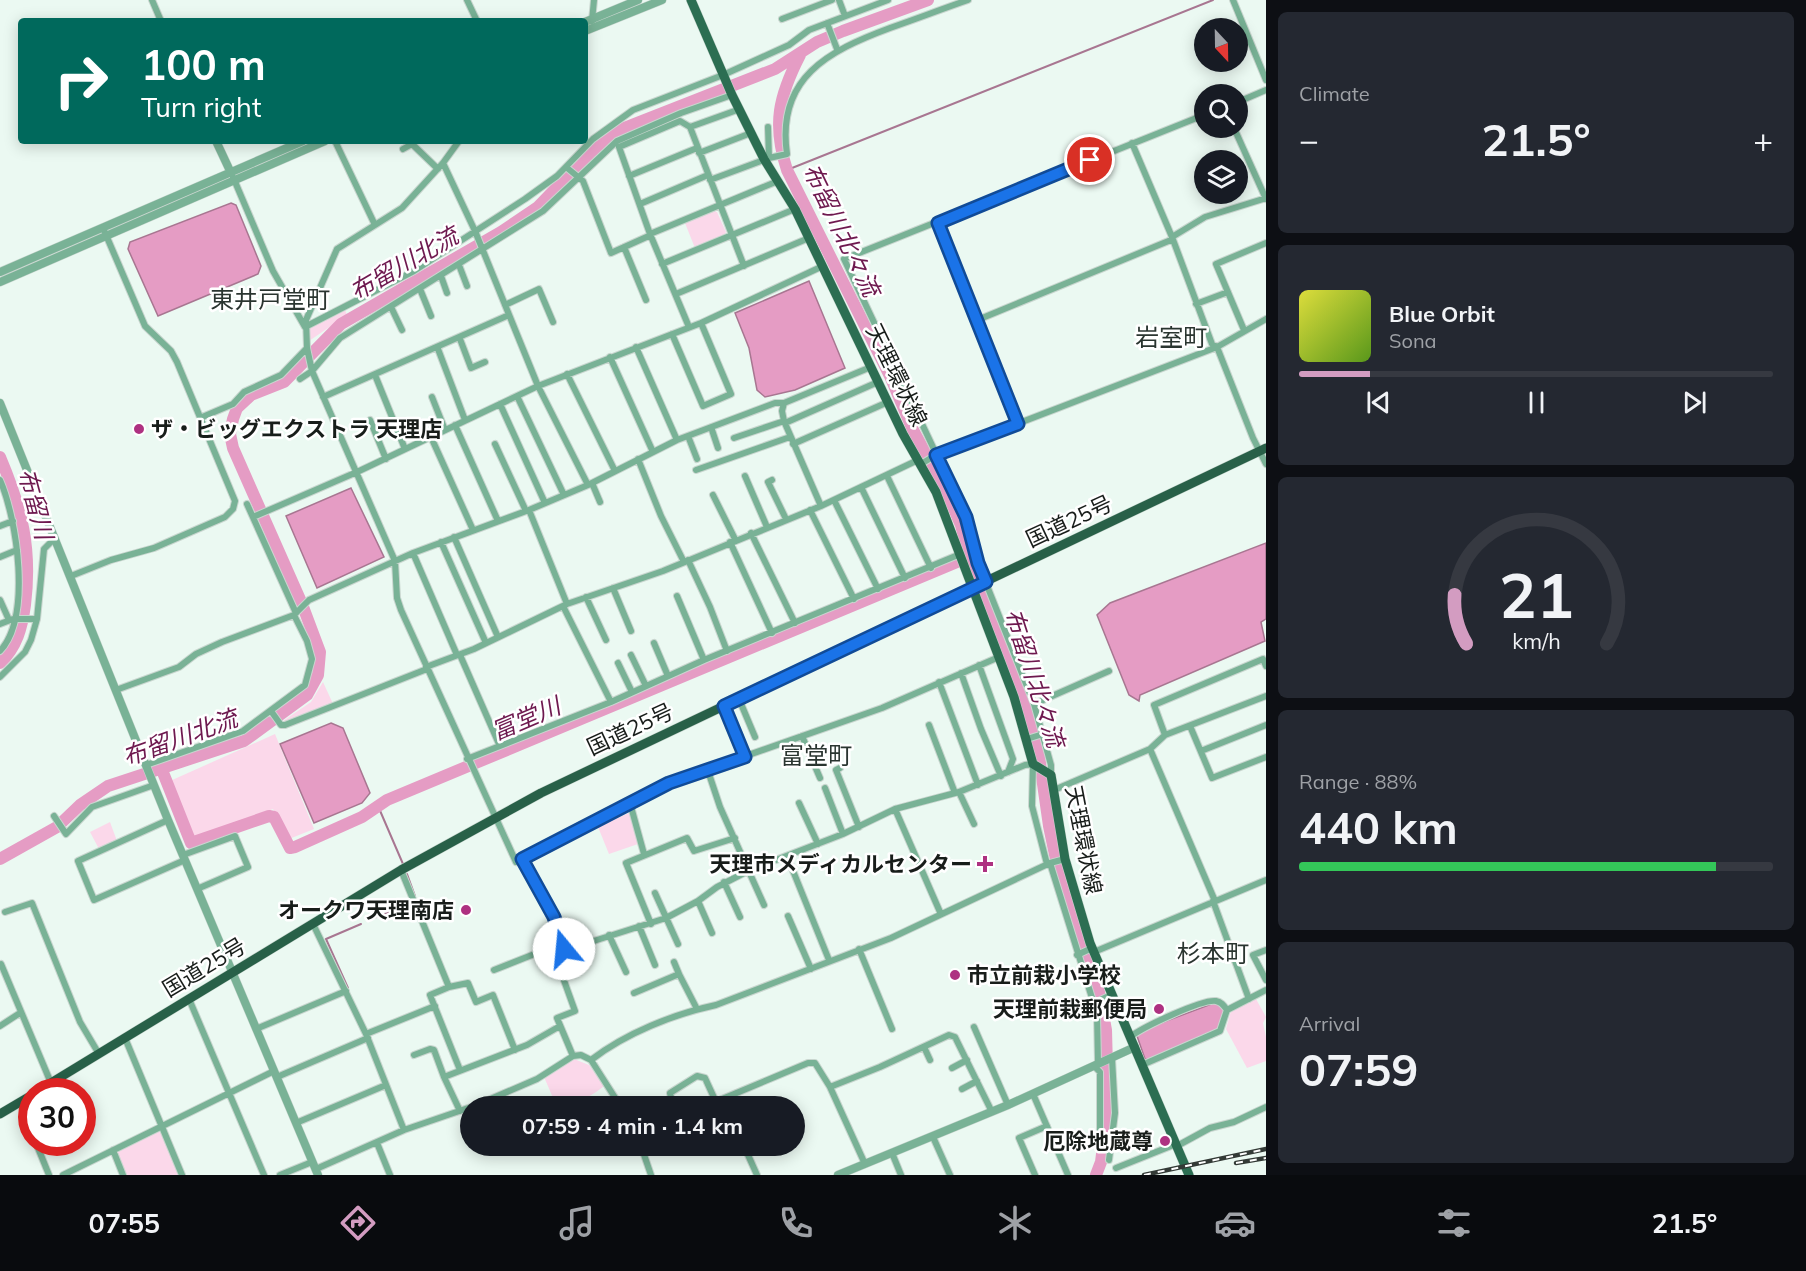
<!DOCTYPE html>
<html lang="en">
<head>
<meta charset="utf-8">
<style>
  :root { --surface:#171b24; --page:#242831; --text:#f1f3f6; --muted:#9ea1a6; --line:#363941; --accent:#d39cc1 }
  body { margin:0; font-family:Mulish,"Noto Sans JP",sans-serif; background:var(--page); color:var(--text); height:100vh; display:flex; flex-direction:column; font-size:22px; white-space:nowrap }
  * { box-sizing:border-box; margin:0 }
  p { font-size:20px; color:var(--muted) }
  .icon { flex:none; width:33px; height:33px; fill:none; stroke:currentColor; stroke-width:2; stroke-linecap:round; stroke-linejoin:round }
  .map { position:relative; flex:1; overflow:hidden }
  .sheet { display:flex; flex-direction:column; gap:12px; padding:12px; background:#0d0f14; width:540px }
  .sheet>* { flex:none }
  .hud { position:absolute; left:18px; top:18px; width:570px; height:126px; border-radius:6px; box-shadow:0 3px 15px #0003; background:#00695c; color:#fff; overflow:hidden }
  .needle { width:39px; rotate:158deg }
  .tools { position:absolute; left:1194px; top:18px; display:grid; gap:12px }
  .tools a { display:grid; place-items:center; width:54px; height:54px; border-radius:50%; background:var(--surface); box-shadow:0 3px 15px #0003; font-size:30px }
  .speed { position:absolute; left:18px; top:1078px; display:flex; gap:12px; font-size:30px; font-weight:700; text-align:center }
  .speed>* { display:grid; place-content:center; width:78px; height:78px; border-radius:50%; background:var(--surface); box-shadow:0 3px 15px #0003; line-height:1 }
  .speed .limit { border:9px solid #d22; background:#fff; color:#111 }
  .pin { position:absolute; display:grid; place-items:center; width:51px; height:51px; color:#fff; margin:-26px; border:3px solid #fff; border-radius:50%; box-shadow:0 2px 6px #0007 }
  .me { position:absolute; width:66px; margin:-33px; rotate:343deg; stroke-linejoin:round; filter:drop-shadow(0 0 4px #0008) }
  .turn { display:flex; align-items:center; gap:21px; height:126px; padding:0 24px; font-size:27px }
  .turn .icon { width:78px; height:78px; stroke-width:2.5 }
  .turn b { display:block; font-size:42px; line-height:51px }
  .big { font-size:45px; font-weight:700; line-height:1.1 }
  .sheet .tile { flex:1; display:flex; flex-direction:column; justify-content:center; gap:9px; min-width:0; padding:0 21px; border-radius:9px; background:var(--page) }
  .sheet .dial { align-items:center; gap:0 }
  .dial svg { height:156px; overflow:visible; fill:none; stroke:var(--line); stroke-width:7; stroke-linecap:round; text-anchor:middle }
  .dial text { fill:var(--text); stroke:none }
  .song { display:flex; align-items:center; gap:18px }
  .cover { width:72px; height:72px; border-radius:9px; background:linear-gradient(135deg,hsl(60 70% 55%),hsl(90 70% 35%)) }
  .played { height:6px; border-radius:3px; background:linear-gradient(90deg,var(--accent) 15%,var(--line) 15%) }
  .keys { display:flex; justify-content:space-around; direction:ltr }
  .heat { display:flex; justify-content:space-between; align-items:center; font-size:33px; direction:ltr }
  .charge { height:9px; border-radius:4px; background:linear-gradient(90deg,#34c759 88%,var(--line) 0) }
  .trip { position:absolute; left:460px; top:1096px; width:345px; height:60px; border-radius:30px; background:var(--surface); box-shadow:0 3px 15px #0003; font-weight:700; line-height:60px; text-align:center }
  .tabs { display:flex; height:96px; justify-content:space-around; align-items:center; background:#090b0e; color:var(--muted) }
  .tabs .icon { width:42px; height:42px }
  .tabs .current { color:var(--accent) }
  .tabs b { font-size:27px; color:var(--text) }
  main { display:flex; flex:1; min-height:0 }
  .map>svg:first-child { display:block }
  .green { fill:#fbd8ea }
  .water { fill:#e59cc4; stroke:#a87691; stroke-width:1.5 }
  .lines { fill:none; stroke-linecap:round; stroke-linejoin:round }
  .stream { stroke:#a87691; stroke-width:2 }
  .river { stroke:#e59cc4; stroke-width:12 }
  .minor-casing { stroke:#c9d6cf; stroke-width:8 }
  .tertiary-casing { stroke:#c9d6cf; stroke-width:9 }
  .primary-casing { stroke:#c9d6cf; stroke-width:10 }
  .trunk-casing { stroke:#c9d6cf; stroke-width:10 }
  .minor { stroke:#79b296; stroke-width:6 }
  .tertiary { stroke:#79b296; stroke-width:8 }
  .primary { stroke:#2c6e52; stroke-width:9 }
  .trunk { stroke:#286048; stroke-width:9 }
  .rail-casing { stroke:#333a36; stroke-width:4.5 }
  .rail { stroke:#fff; stroke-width:2; stroke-dasharray:7; stroke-linecap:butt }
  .route-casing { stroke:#114b97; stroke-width:15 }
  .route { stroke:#1a73e8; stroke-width:10 }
  .poi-dot { fill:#ae3181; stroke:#fff; stroke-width:2 }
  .labels { text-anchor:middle; stroke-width:5; stroke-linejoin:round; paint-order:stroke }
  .street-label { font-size:22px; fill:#181d1a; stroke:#fff }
  .poi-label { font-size:22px; font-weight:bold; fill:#181d1a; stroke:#fff; text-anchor:end }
  .water-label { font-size:24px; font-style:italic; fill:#6e194f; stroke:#fff }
  .neighbourhood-label { font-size:24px; fill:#2a3530; stroke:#fff }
</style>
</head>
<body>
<main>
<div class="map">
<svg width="1266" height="1175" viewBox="0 0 1266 1175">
  <rect width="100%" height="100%" fill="#ebf9f2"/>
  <path class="green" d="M 714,211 L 717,212 L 726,232 L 724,236 L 695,248 L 685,223 Z
    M 345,310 L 347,315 L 309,341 L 309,328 Z
    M 323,682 L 334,706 L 285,724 L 283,721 L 311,702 Z
    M 275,734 L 314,829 L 289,839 L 273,809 L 193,837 L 170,781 Z
    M 631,812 L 638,844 L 609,854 L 598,827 Z
    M 110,822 L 117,841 L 99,849 L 90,832 Z
    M 1256,999 L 1266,1017 L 1263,1023 L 1266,1037 L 1266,1061 L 1247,1068 L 1226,1029 L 1231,1011 Z
    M 574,1059 L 589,1065 L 604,1086 C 592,1096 572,1107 557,1107 L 544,1077 Z
    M 157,1130 L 161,1132 L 178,1175 L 127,1175 L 117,1152 Z"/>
  <path class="water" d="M 231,203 L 236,205 L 261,266 L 258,274 L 158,316 L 128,249 L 130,242 Z
    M 809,281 L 845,368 L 795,390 L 765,397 L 757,390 L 749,348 L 735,313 Z
    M 351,488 L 384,557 L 317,588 L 286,516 Z
    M 1266,543 L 1266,619 L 1261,622 L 1265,641 L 1140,695 L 1139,701 L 1129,695 L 1097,615 L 1110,603 Z
    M 331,723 L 343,728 L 370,793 L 362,803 L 314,823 L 280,744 Z
    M 1214,1003 L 1222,1006 L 1225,1012 L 1220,1029 L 1148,1060 L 1145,1059 L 1137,1036 L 1145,1029 Z"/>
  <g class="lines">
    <path class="stream" d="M 787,170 L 1213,0
      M 378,806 L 403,864
      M 407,874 L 415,896
      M 371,919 L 411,904
      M 348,988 L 326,939 L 361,924"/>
    <path class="river" d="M 800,55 C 779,96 772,124 787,170 L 890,376 L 912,428 L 947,493 L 961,525 L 969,557 L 1027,708 L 1039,756 L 1049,826 L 1058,869 L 1078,939 L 1099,992 L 1106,1030 L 1108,1107 L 1101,1162 L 1096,1175
      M 0,457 C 22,509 32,548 25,605 C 22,627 17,647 0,663
      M 162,770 L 191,843 L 269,816 L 274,817 L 290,848 L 295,847 L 362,817 L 387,800 L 969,557
      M 0,859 L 57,827 L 80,805 L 108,786 L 244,741 L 307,695 L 318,675 L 320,652 L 302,604 L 233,448 L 230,434 L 233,419 L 237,408 L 251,395 L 284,382 L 341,324 L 501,232 L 538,207 L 591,152 L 624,128 L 775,69 L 817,42 L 843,31 L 928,0"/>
    <defs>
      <path id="minor" d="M 152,0 L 161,21
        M 467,0 L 477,21
        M 839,0 L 845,16
        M 1233,0 L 1266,80
        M 782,19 L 832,0
        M 592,21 L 594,0
        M 827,23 L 837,49
        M 1238,102 L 1266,90
        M 690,127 L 740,109
        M 768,127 L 769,158
        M 1234,128 L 1266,199
        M 335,141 L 375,225
        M 459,141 L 443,163 L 402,208 L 337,249 L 306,320 L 307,348 L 312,371 L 395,561 L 397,598 L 401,610 L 516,862 L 669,783 L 882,708 L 999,657
        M 1132,143 L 1172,237 L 1212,344 L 1217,347 L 1253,438 L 1266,464
        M 403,149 L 412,144 L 438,169
        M 699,153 L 751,133
        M 443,163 L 475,231 L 538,386 L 588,485
        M 566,167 L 583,181 L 611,253 L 651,235
        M 629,176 L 697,148
        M 233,177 L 273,271 L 305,327
        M 710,180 L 769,158 L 787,154 C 776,78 828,51 890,28 C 916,19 942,9 968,0
        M 640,204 L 708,175
        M 938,223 L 1018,424
        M 650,234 L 778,181
        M 1172,237 L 1205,217 L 1266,198
        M 624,247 L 646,300
        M 662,264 L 795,209
        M 459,265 L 467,286
        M 441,276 L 447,293
        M 420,289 L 431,316
        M 676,294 L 809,238
        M 1196,304 L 1228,292
        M 505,305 L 539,289 L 553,322
        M 391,307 L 402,330
        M 975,321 L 1171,240
        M 305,327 L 414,271 L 525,199 L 557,176 L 593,139 L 633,110 L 723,75 L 789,45 L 809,30 L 888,0
        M 689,327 L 650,234 L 619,147 L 680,121 L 690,127 L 744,266
        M 1244,330 L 1216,264 L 1266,243
        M 672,334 L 703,406 L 731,394 L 701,323
        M 460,339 L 471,368 L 485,362
        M 636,347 L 677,440
        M 438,349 L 465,420
        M 610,357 L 653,452
        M 567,374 L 615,471
        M 375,375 L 405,449
        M 300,379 L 312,371 L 340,338 L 543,211 L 617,141 L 681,113 L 732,95
        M 517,396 L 564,495
        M 323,397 L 509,315
        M 432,397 L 445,430
        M 784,403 L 871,367
        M 500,404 L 545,503
        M 200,418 L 233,404 L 244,392 L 281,375 L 307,348
        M 370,420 L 386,459
        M 785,423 L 878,382
        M 455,425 L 498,521
        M 711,427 L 718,448
        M 688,436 L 697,459
        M 431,437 L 473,530
        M 734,438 L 784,421
        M 495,444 L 526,511
        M 793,444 L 888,402
        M 638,459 L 661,516 L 684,562
        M 921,464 L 936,455 L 1217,347 L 1266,319
        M 696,470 L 790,437
        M 745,476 L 767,527
        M 887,476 L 931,568
        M 0,480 C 17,519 32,617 0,651
        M 772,480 L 768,482 L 786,519
        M 592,483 L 600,502
        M 861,487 L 905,578
        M 713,495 L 735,539
        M 834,500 L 878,589
        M 247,504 L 296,613
        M 529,510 L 567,604
        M 810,510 L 854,599
        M 253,517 L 357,472 L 538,386 L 701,323 L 823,266
        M 0,526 L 13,521
        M 751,533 L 795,623
        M 454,537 L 498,637
        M 441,542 L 486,643
        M 730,542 L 772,633
        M 413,553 L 457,655
        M 0,557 L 17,550
        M 688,560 L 710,607 L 727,651
        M 71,576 L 111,560 L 154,548 L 225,517 L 233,509 L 235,501 L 177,362 L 171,351 L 145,326 L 103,228
        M 613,588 L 631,631
        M 677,596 L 704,660
        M 586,597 L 606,640
        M 0,600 L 9,620
        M 563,606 L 611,702
        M 0,624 L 13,619 L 37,619
        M 654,643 L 668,676
        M 460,655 L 499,744
        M 631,655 L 646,686
        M 618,663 L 632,692
        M 979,665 L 1013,759 L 1008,772
        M 426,667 L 474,649 L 567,604 L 663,571 L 821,506 L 918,460
        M 961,673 L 981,729 L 1001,776
        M 0,677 L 25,652 L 31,640 L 37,619 L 44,549 L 55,538
        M 939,682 L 978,785
        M 116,690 L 179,667 L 196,654 L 222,642 L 294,615 L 309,600 L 413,553 L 529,510 L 588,485 L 677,440 L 775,403 L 784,403 L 782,411 L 784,421 L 821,506
        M 739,699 L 755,737
        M 1034,704 L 1109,671
        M 724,706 L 745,757
        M 271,711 L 281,725 L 285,725 L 427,669
        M 929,725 L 955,793
        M 1190,726 L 1212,778 L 1266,757
        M 1165,735 L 1154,705 L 1263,659 L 1266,666
        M 802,736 L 820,778
        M 1027,739 L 1043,734
        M 1150,749 L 1215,901
        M 1201,751 L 1266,725
        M 467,759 L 611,702 L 704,660 L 958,555
        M 146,765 L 243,731 L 305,685 L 312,659 L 307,641 L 294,615
        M 840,768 L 836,770 L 859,827
        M 708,771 L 720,807 L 764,905
        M 1051,775 L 1051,765 L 1034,704 L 978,563 L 966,517 L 844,259 L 1204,115
        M 825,788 L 843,834
        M 1054,790 L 1150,749 L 1165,735 L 1266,696
        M 959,792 L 974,824
        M 630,803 L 644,854
        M 799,803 L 818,844
        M 895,809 L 940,912
        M 54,816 L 66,834 L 92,807 L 154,785
        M 168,820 L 78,861 L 94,900 L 185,860
        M 183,855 L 235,836 L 248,867 L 197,889
        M 787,856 L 829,960
        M 522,859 L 554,917 L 564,949
        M 1050,863 L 1097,1014 L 1098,1064
        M 401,870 L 449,987
        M 724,882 L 740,917
        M 655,893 L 678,944
        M 698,901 L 712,933
        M 1213,901 L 1249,999
        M 5,912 L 32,903 L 80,1022 L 99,1054
        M 788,916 L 811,969
        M 313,924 L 366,1034 L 404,1130
        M 651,924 L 626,863 L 687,838 L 694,851 L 735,838
        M 639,926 L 655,965
        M 609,935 L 626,972
        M 859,949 L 892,1029
        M 553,950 L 575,1011 L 557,1018 L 573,1056
        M 1266,950 L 1253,955 L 1266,980
        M 1094,952 L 1266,880
        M 1077,955 L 1092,948
        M 674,962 L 679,974
        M 1,964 L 51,1083
        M 494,970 L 537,953 L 578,946 L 666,918 L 698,901 L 717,887 L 750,870 L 843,834 L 895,809 L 959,792 L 1025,765 L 1033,764 L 1032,806 L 1047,864
        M 634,993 L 679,974 L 697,1009
        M 189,999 L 264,1175
        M 1094,1003 L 1111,995
        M 0,1026 L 20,1013
        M 974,1027 L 1008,1105
        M 256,1029 L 346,991
        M 366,1034 L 435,1006
        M 1130,1037 C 1143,1027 1202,999 1216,1001 C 1222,1002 1224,1006 1227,1010 L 1266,990
        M 125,1038 L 182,1175
        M 924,1047 L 930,1060
        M 414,1055 L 430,1049 L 434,1050 L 444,1077
        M 591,1060 C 626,1033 674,1014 716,1005 L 891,938 L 1050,863 L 1065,859
        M 1142,1065 L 1220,1031 L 1227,1010
        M 1094,1066 L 1100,1072 L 1100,1144 L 1112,1145
        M 952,1068 L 967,1060
        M 460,1070 L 430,995 L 449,987 L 468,983 L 476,1002 L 493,995 L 515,1050
        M 277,1077 L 368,1038
        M 830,1087 L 880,1067 L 949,1035 L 955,1037 L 992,1112
        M 962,1089 L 977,1081
        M 1033,1094 L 1068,1175
        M 20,1102 L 32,1130
        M 472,1107 L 537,1079 L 573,1056 L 581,1055 L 591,1060 L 621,1107
        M 673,1107 L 670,1093 L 697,1076 L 705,1078 L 716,1102
        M 703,1107 L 808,1063 L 815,1063 L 830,1087 L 865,1164
        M 460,1111 L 444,1077 L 527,1045 L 560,1026
        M 296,1123 L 386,1085
        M 933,1137 L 950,1175
        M 36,1143 L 49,1175
        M 377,1143 L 390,1175
        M 641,1146 L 651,1175
        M 744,1146 L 757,1175
        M 1177,1146 L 1210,1128 L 1234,1122 L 1266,1107
        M 113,1150 L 123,1175
        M 892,1153 L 901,1175
        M 1109,1160 L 1115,1113 L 1112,1058
        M 1116,1168 L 1176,1144
        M 316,1169 L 404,1130 L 471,1107
        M 63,1175 L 274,1071
        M 280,1175 L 312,1162
        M 1035,1175 L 1019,1138 L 1047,1126"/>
      <path id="tertiary" d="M 585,22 L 638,0
        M 585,31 L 662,0
        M 216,141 L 231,173
        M 0,272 L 303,141
        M 0,282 L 325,141
        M 0,403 L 168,820 L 318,1175
        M 838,1175 L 1008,1105 L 1135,1047"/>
      <path id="primary" d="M 691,0 L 732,95 L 764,159 L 795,209 L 903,434 L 936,492 L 1014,697 L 1033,764 L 1051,775 L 1065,859 L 1090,943 L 1189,1175"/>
      <path id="trunk" d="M 36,1092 L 401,870 L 541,793 L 1266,448
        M 0,1114 L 32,1095"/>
    </defs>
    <use href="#minor" class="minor-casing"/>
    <use href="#tertiary" class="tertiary-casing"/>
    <use href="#primary" class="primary-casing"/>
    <use href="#trunk" class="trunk-casing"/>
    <use href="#minor" class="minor"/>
    <use href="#tertiary" class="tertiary"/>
    <use href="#primary" class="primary"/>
    <use href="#trunk" class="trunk"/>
    <defs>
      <path id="rail" d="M 1236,1163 L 1266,1158
        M 1144,1175 L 1266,1149"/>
    </defs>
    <use href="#rail" class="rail-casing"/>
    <use href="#rail" class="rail"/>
  </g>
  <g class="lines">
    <defs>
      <path id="route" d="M 564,949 L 554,917 L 522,859 L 669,783 L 745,757 L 724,706 L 986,582 L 978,563 L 966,517 L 936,455 L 1018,424 L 938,223 L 1090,160"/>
    </defs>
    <use href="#route" class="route-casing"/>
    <use href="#route" class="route"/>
  </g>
  <g class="poi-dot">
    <circle cx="139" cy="429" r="6"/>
    <path d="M982 855h6v6h6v6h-6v6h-6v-6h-6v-6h6z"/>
    <circle cx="466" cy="910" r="6"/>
    <circle cx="955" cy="975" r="6"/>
    <circle cx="1159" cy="1009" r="6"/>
    <circle cx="1165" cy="1141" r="6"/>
  </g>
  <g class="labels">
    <g class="street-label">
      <text transform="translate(897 375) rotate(64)" y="8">天理環状線</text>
      <text transform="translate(1069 521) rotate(-25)" y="8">国道25号</text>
      <text transform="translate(630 729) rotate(-25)" y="8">国道25号</text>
      <text transform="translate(1084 840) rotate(79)" y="8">天理環状線</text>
      <text transform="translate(204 967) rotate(-31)" y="8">国道25号</text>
    </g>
    <g class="poi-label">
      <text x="151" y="437" text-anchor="start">ザ・ビッグエクストラ 天理店</text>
      <text x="972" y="872">天理市メディカルセンター</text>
      <text x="454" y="918">オークワ天理南店</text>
      <text x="967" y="983" text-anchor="start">市立前栽小学校</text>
      <text x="1147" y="1017">天理前栽郵便局</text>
      <text x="1153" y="1149">厄除地蔵尊</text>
    </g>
    <g class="water-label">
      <text transform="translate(841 230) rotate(64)" y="8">布留川北々流</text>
      <text transform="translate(404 264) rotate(-30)" y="8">布留川北流</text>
      <text transform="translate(35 504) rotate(75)" y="8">布留川</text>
      <text transform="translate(1034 678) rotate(72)" y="8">布留川北々流</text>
      <text transform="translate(526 719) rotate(-23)" y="8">富堂川</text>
      <text transform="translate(180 738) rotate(-20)" y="8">布留川北流</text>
    </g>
    <g class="neighbourhood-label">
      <text x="270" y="308">東井戸堂町</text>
      <text x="1171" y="346">岩室町</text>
      <text x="816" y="764">富堂町</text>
      <text x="1213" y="962">杉本町</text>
    </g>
  </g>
</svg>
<div class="tools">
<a><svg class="needle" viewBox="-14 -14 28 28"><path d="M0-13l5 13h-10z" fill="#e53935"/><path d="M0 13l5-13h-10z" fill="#9ea1a6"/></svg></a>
<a><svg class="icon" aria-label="search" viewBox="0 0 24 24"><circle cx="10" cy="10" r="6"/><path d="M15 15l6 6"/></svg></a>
<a><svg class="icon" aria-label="layers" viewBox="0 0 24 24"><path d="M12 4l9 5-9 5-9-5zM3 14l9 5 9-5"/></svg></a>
</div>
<div class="speed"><div class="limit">30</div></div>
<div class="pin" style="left:1090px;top:160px;background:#d93025"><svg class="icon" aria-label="arrive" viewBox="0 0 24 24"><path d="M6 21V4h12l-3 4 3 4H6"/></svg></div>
<svg class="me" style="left:564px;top:949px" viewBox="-20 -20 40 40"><circle r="19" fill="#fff"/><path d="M0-13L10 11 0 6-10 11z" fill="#1a73e8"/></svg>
<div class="trip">07:59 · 4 min · 1.4 km</div>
<div class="hud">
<div class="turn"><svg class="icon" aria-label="right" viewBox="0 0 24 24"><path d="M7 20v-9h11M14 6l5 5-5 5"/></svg><div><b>100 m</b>Turn right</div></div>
</div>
</div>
<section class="sheet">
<div class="tile"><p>Climate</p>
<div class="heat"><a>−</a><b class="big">21.5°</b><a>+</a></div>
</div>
<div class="tile">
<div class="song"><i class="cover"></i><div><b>Blue Orbit</b><p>Sona</p></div></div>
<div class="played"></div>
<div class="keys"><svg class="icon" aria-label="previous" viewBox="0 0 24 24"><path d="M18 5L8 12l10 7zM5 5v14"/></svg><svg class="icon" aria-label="pause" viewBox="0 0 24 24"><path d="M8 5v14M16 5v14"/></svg><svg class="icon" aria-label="next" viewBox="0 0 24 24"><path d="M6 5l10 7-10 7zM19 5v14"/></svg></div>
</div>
<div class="tile dial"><svg viewBox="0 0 100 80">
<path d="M14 69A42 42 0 1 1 86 69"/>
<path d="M14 69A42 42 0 0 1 8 44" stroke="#d39cc1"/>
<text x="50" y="56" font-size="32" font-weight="700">21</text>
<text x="50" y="72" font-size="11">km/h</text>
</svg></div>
<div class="tile"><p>Range · 88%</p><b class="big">440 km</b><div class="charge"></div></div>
<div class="tile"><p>Arrival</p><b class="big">07:59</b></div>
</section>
</main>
<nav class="tabs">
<b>07:55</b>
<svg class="icon current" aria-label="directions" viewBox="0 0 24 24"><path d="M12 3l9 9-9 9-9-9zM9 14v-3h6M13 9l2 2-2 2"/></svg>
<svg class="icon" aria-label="music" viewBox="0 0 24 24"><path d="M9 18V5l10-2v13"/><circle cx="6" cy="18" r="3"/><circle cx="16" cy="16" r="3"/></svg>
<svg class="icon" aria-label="phone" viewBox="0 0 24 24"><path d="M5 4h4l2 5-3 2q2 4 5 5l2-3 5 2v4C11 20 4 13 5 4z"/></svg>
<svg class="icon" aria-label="climate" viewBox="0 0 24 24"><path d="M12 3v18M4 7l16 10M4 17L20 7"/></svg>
<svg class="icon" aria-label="car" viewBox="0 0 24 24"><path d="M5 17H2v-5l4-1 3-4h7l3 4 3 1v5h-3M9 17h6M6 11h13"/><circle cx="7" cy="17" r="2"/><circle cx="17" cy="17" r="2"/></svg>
<svg class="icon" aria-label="filters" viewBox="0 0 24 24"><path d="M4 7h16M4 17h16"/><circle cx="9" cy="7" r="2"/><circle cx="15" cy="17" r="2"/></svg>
<b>21.5°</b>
</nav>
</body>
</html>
